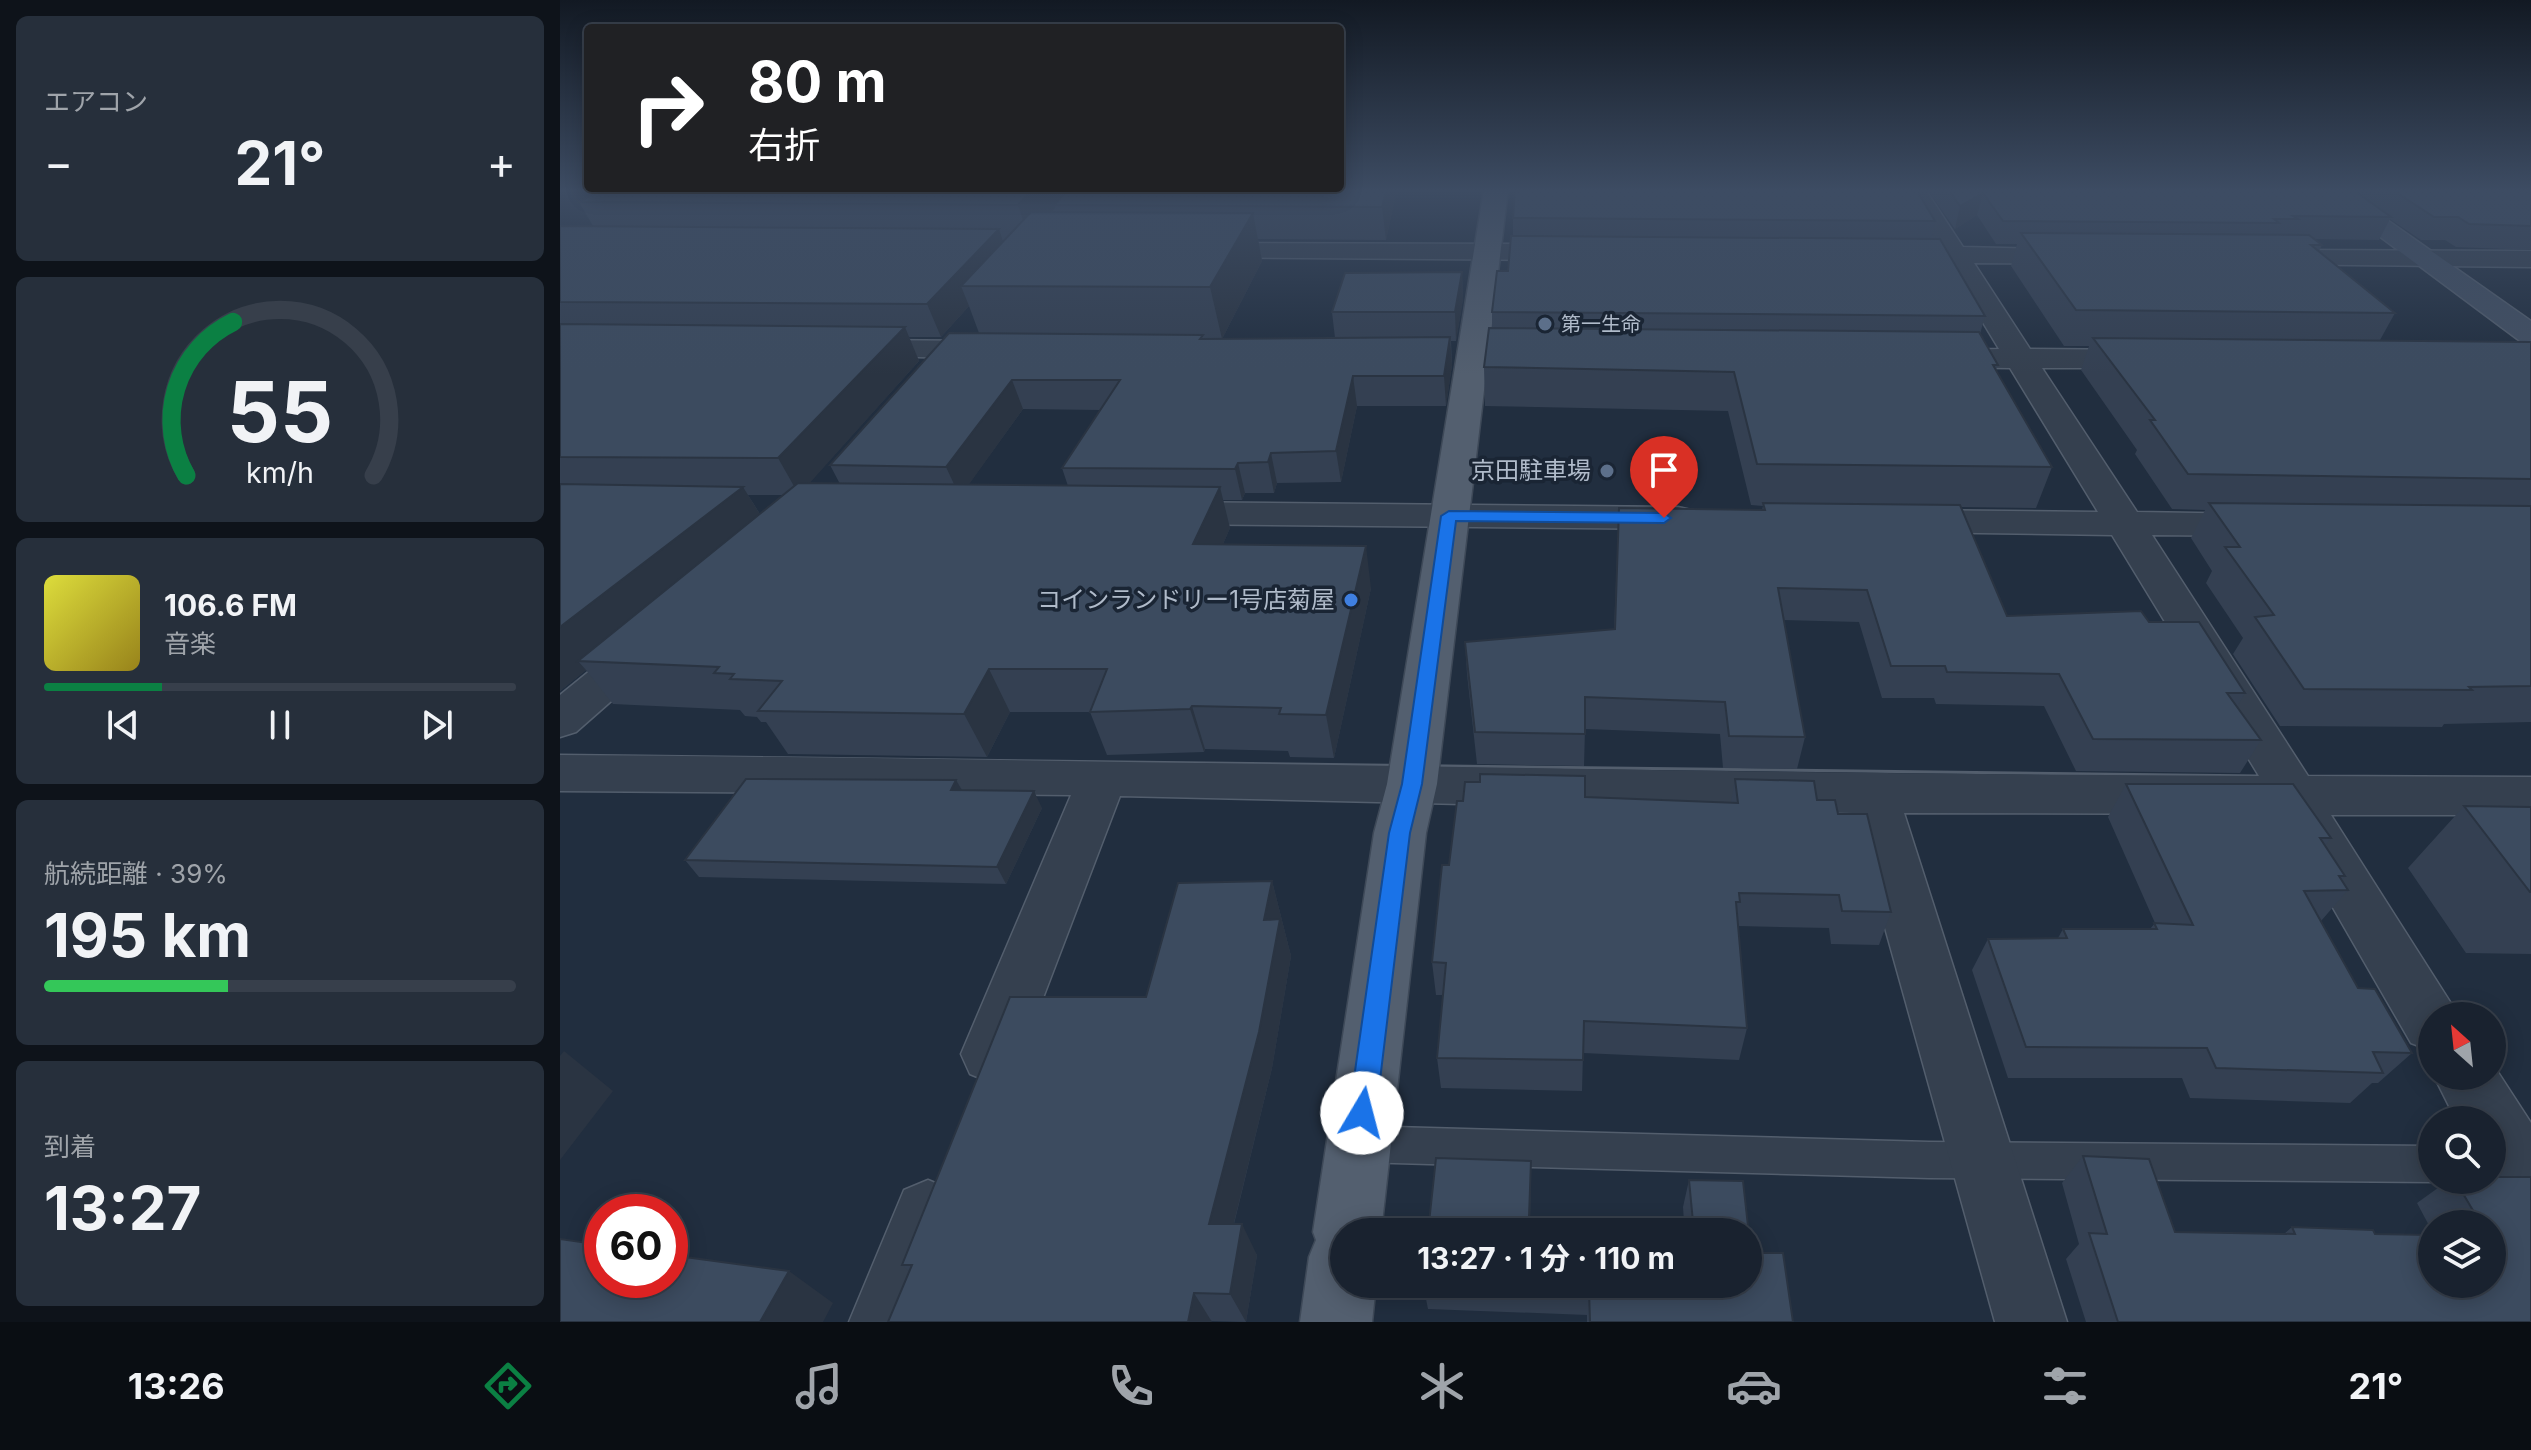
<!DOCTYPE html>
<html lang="ja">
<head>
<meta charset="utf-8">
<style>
  :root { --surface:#19222f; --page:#262f3b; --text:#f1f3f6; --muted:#9fa4aa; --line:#373f4b; --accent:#0b8043 }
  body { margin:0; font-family:Inter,"Noto Sans JP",sans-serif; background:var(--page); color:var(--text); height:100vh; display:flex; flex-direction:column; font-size:30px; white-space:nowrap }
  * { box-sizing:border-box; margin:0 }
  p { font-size:26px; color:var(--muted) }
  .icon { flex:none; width:44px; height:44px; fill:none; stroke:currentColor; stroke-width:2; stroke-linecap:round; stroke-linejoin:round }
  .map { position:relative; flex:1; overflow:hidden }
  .sheet { display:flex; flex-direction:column; gap:16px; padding:16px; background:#0e131a; width:560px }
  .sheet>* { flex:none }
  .hud { position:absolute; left:24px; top:24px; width:760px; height:168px; border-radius:8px; box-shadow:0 4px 20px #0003,0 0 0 2px var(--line); background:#202124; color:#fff; overflow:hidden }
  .needle { width:52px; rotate:333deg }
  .buttons { position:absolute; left:1858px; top:1002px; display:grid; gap:16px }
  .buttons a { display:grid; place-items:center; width:88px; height:88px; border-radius:50%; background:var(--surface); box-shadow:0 4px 20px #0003,0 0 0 2px var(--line); font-size:40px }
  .speed { position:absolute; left:24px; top:1194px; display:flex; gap:16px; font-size:40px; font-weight:700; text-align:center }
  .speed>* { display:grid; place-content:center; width:104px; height:104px; border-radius:50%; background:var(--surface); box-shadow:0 4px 20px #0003,0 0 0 2px var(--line); line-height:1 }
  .speed .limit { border:12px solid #d22; background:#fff; color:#111 }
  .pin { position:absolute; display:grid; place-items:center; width:68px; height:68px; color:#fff; margin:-82px -34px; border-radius:50% 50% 50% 0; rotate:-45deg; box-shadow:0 0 8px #0007 }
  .pin .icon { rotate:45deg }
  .me { position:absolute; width:88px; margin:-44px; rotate:8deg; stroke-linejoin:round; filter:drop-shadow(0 0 6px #0008) }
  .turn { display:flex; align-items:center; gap:28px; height:168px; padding:0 32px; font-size:36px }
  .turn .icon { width:104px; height:104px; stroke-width:2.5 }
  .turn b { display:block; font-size:56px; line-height:68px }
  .big { font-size:60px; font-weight:700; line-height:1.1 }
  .sheet .widget { flex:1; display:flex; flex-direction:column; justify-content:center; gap:12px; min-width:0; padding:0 28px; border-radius:12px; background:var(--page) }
  .sheet .dial { align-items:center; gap:0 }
  .dial svg { height:208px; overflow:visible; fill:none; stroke:var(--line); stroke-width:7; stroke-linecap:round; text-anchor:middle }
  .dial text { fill:var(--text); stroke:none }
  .song { display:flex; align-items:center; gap:24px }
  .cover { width:96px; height:96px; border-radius:12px; background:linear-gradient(135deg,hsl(60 70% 55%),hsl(50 70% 35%)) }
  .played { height:8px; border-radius:4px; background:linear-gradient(90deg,var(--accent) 25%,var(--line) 25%) }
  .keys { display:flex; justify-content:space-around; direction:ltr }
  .heat { display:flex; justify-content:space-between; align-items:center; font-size:44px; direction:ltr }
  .charge { height:12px; border-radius:6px; background:linear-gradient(90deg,#34c759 39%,var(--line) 0) }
  .trip { position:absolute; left:770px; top:1218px; width:432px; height:80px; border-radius:40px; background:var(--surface); box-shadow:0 4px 20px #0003,0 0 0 2px var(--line); font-weight:700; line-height:80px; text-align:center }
  .menu { display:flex; height:128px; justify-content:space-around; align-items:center; background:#0a0e13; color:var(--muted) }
  .menu .icon { width:56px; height:56px }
  .menu .active { color:var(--accent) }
  .menu b { font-size:36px; color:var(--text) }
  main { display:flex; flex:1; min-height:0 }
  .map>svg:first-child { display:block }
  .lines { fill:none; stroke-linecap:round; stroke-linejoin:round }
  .lane-casing { stroke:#535e6d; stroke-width:3 }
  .street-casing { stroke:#535e6d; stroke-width:3 }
  .secondary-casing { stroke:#535e6d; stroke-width:3 }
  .primary-casing { stroke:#3e4958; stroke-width:3 }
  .lane { fill:#35404f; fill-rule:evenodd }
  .street { fill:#35404f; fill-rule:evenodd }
  .secondary { fill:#424f62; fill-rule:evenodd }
  .primary { fill:#535f6f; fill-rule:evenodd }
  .wall { fill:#344052; fill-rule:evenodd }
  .shaded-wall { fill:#2a3442 }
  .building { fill:#3c4b5f; stroke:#2a3442; stroke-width:2 }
  .route { fill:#1a73e8; stroke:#114b97; stroke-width:2 }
  .service-dot { fill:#5c6f8a; stroke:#1a2534; stroke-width:3 }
  .shop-dot { fill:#3f7fe0; stroke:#1a2534; stroke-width:3 }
  .labels { text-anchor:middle; stroke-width:7; stroke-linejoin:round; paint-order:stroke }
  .far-poi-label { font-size:20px; fill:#b0bbca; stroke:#1a2534; text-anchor:start }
  .poi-label { font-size:24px; fill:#b0bbca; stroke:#1a2534; text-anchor:end }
</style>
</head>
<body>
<main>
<section class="sheet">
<div class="widget"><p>エアコン</p>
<div class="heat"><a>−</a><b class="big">21°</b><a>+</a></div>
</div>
<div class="widget dial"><svg viewBox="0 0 100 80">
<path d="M14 69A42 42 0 1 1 86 69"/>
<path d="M14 69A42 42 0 0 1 32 10" stroke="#0b8043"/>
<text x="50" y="56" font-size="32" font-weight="700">55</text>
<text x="50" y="72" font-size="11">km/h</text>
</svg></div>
<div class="widget">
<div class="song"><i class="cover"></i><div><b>106.6 FM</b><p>音楽</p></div></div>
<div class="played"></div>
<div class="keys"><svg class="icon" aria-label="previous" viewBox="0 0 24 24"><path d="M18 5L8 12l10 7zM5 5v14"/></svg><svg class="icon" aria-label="pause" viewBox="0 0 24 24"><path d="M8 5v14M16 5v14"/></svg><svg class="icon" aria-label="next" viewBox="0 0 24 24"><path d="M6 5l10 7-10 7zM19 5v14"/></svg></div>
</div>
<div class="widget"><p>航続距離 · 39%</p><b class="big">195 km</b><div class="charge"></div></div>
<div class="widget"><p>到着</p><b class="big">13:27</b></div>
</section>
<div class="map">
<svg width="1971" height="1322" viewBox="0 0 1971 1322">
  <rect width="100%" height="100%" fill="#212e3f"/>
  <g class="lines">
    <defs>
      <path id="lane" d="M 799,1126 L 1369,1142 L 1872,1146 L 1872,1180 L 1877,1180 L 1872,1182 L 1369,1178 L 799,1162 L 786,1157 L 781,1144 L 786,1131 Z"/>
      <path id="street" d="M 1341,189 L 1365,189 L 1403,247 L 1523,250 L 1527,256 L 1523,262 L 1514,264 L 1414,263 L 1470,349 L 1585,350 L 1596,352 L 1600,359 L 1596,366 L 1585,368 L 1482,368 L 1577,512 L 1698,514 L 1711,517 L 1717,525 L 1711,533 L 1698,536 L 1592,535 L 1748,776 L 1971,777 L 1971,815 L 1771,815 L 1899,1016 L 1872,1016 L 1872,1051 L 1851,1043 L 1719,814 L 1344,813 L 1507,1322 L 1435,1322 L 1293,813 L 560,796 L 454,1074 L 432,1083 L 410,1074 L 401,1054 L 511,795 L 0,791 L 0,755 C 566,759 1132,774 1699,776 L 1552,535 L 1346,532 L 1333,529 L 1327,521 L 1333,513 L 1346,510 L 1538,512 L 1450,368 L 1373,367 L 1362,365 L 1358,358 L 1362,351 L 1439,349 L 1387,263 L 1321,261 L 1317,255 L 1321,249 L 1377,247 Z
        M 638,243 L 1010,244 L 1019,246 L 1023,252 L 1019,258 L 1010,260 L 629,257 L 625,251 Z
        M 1706,250 L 1971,251 L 1971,267 L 1697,264 L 1693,258 L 1697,252 Z
        M 293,340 L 433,341 L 444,344 L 448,350 L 444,356 L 433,359 L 282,355 L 278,349 L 282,343 Z
        M 606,502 L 1118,507 L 1131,510 L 1137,518 L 1131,526 L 1118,529 L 606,524 L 593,521 L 587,513 L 593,505 Z
        M 84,634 L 99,639 L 106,649 L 99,659 L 16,732 L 0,737 L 0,695 L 69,639 Z
        M 1932,1063 L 1971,1123 L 1971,1216 L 1947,1207 L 1932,1180 L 1932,1120 L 1896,1120 L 1874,1076 L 1932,1076 Z
        M 368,1180 L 392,1190 L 402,1214 L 361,1322 L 289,1322 L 344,1190 Z"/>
      <path id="secondary" d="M 1756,189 L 1783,189 L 1971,321 L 1971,344 L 1960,341 Z"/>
      <path id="primary" d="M 924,189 L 948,189 L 877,784 L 866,833 L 821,1232 L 784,1232 L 784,1284 L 816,1284 L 812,1322 L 740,1322 L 749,1257 L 756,1240 L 753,1232 L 814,833 L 827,784 Z"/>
    </defs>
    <use href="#lane" class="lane-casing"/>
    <use href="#street" class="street-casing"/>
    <use href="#secondary" class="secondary-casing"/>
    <use href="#primary" class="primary-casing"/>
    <use href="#lane" class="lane"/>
    <use href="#street" class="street"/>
    <use href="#secondary" class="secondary"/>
    <use href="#primary" class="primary"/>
  </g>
  <path class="wall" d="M 837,189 L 826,240 L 698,239 L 702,261 L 662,339 L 775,338 L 772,312 L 902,272 L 903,299 L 896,341 L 891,341 L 892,365 L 886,406 L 797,406 L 781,482 L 717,483 L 714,493 L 685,493 L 682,500 L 663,500 L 670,528 L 663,544 L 811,588 L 774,758 L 730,757 L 728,751 L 645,749 L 644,752 L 547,755 L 530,712 L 450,712 L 427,757 L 228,754 L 206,722 L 201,722 L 197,717 L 185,716 L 180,710 L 53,704 L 26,670 L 0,691 L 0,226 L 33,226 L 19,202 ZM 409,306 L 419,333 L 270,465 L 280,484 L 249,483 L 359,361 L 349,337 L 381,337 ZM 463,409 L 540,410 L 502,468 L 508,486 L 408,485 ZM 188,495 L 224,495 L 200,514 Z
    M 1367,189 L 1971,189 L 1971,250 L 1896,247 L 1885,240 L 1861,240 L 1830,219 L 1819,240 L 1755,239 L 1762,245 L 1759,251 L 1835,313 L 1820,340 L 1971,342 L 1971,722 L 1884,724 L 1882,727 L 1720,726 L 1673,654 L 1683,638 L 1646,583 L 1652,571 L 1631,538 L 1645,510 L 1612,509 L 1575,454 L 1577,450 L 1521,370 L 1529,346 L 1504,346 L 1451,266 L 1457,244 L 1436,244 L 1417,215 L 1395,229 Z
    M 953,218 L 1375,221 L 1371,239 L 1425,316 L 1420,334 L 1438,365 L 1436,370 L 1492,467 L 1476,508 L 1401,507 L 1447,616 L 1589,622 L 1685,693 L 1677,707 L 1701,740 L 1680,773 L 1516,771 L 1484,706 L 1376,704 L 1374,698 L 1322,698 L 1299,622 L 1223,620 L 1245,737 L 1237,769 L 1163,768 L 1160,734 L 1025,729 L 1024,766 L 917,764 L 907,674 L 905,642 L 1054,629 L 1059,508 L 1202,510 L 1203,506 L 1191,505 L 1168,411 L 925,406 L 924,367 L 932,328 L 932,312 L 948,271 L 953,236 Z
    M 1175,779 L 1257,800 L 1278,814 L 1331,912 L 1319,945 L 1271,944 L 1269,928 L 1178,926 L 1187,1028 L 1179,1060 L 1023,1053 L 1022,1091 L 881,1088 L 877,1058 L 883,995 L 876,995 L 872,962 L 889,865 L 903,801 L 1025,797 L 1171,803 Z
    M 396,780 L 402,790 L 482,808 L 446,884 L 139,877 L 125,860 Z
    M 1566,784 L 1771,838 L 1765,846 L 1785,876 L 1782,880 L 1788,890 L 1761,921 L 1798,988 L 1852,1053 L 1818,1083 L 1812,1083 L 1790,1103 L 1630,1098 L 1622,1078 L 1448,1078 L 1412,970 L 1428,939 L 1498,938 L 1503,929 L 1590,929 L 1595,923 L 1548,817 Z
    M 1904,806 L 1971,807 L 1971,954 L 1906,953 L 1848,868 Z
    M 712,881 L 731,956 L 712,1068 L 674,1224 L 697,1255 L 686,1322 L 652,1321 L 349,1271 L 342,1265 L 586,997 Z
    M 1523,1156 L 1615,1232 L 1724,1234 L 1732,1227 L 1815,1234 L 1932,1284 L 1932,1224 L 1872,1224 L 1872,1231 L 1857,1203 L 1889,1180 L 1932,1180 L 1971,1322 L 1526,1322 L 1506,1259 L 1519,1244 L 1502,1183 Z
    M 1129,1180 L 1191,1253 L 1233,1322 L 1027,1322 L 1027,1315 L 868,1309 L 863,1284 L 868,1232 L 971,1189 L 970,1217 L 1009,1220 L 1124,1222 L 1123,1207 Z"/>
  <path class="shaded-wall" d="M 473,189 L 513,189 L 494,205 L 495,208 L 469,238 L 458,205 Z
    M 827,189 L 837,189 L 826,240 L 822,207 Z
    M 1423,193 L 1417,215 L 1395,229 L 1400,206 Z
    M 693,213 L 702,261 L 662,339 L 650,287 Z
    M 439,229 L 449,260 L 401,286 L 409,306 L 381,337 L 367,304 Z
    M 902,272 L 903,299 L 896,341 L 895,312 Z
    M 345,327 L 359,361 L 239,495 L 218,458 Z
    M 890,337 L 892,365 L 886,406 L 884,376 Z
    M 793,376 L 797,406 L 781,482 L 776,451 Z
    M 452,380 L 463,409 L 400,497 L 386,467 Z
    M 711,453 L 717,483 L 714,493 L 708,462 Z
    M 678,463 L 685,493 L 682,500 L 675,469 Z
    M 183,487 L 206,524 L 18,661 L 26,670 L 0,691 L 0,627 Z
    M 660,487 L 670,528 L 645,586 L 633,544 Z
    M 806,546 L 811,588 L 774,758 L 766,715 Z
    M 429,669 L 450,712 L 427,757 L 404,714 Z
    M 632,706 L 645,749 L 644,752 L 630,709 Z
    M 396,780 L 406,797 L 391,790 Z
    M 474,791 L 482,808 L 446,884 L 437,867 Z
    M 712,881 L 731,956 L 712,1068 L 666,1255 L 649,1224 Z
    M 4,1051 L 53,1091 L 0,1160 L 0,1056 Z
    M 971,1161 L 971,1189 L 970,1232 L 969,1217 Z
    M 682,1224 L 697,1255 L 686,1322 L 670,1294 Z
    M 229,1271 L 273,1303 L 263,1322 L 200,1322 Z
    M 634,1293 L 652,1322 L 628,1322 Z"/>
  <path class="building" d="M 42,189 L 473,189 L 458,205 L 19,202 Z
    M 509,189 L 827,189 L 822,207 L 494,205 Z
    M 955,189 L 1356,189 L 1375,221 L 953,218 Z
    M 1388,189 L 1792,189 L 1831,217 L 1733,216 L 1738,219 L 1714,219 L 1719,223 L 1443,221 L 1423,193 L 1400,206 Z
    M 1831,189 L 1971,189 L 1971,226 L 1909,224 L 1898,217 L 1874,217 Z
    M 471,212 L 693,213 L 650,287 L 401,286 Z
    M 0,226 L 439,229 L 367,304 L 0,302 Z
    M 1461,233 L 1749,235 L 1762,245 L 1751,245 L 1835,313 L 1516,310 Z
    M 951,236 L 1380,239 L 1425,316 L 932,312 L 937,271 L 948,271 Z
    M 902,272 L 895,312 L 772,312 L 785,273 Z
    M 0,324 L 345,327 L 218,458 L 0,457 Z
    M 929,328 L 1419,332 L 1438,365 L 1433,365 L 1492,467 L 1197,464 L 1174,372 L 924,367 Z
    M 389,333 L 643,335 L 640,339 L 890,337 L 884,376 L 793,376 L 776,451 L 711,453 L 708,462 L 678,463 L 675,469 L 502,468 L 560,380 L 452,380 L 386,467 L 270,465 Z
    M 1533,338 L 1971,342 L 1971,479 L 1628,474 L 1590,420 L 1595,420 Z
    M 238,483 L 660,487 L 633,544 L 806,546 L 766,715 L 719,714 L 721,708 L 632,706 L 630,709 L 530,712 L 547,669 L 429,669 L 404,714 L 198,711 L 222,681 L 170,679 L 174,674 L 154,673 L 159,667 L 18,661 Z
    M 0,484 L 183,487 L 0,627 Z
    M 1203,503 L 1400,505 L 1447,616 L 1581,611 L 1589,622 L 1639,622 L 1685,693 L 1667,693 L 1701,740 L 1533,739 L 1499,674 L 1387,672 L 1385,666 L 1331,666 L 1307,590 L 1218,588 L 1245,737 L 1169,736 L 1165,702 L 1025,697 L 1025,734 L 915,732 L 905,642 L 1055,629 L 1059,508 L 1205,510 Z
    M 1649,503 L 1971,506 L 1971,686 L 1909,687 L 1912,690 L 1744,689 L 1695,617 L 1714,615 L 1665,547 L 1680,547 Z
    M 920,774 L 1025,776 L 1025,797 L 1178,803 L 1175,779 L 1254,781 L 1257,800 L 1275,800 L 1278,814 L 1307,814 L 1331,912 L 1282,911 L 1279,895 L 1179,893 L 1180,902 L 1176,902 L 1187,1028 L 1024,1021 L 1023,1060 L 877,1058 L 886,963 L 872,962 L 882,865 L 889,865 L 897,801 L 903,801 L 905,782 L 920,782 Z
    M 186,779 L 396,780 L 391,790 L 474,791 L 437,867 L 125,860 Z
    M 1566,784 L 1733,784 L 1771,838 L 1760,838 L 1785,876 L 1779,876 L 1788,890 L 1744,891 L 1798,988 L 1815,989 L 1852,1053 L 1813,1052 L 1823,1073 L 1656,1068 L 1647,1048 L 1466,1047 L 1428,939 L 1507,938 L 1503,929 L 1597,929 L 1594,923 L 1633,925 Z
    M 1904,806 L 1971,807 L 1971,892 L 1970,892 Z
    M 712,881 L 704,920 L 720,919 L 699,1032 L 649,1224 L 682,1224 L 670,1294 L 634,1293 L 628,1322 L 328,1322 L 352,1265 L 342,1265 L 450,997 L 586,997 L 618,883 Z
    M 1523,1156 L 1589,1159 L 1615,1232 L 1735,1234 L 1732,1227 L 1813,1230 L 1815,1234 L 1872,1235 L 1872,1284 L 1932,1284 L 1932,1224 L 1921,1224 L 1895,1180 L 1932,1180 L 1932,1177 L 1971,1177 L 1971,1322 L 1558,1322 L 1529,1233 L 1547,1234 Z
    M 876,1158 L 971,1161 L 969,1217 L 1009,1220 L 1133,1222 L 1129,1180 L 1183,1181 L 1191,1253 L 1223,1253 L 1233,1322 L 1030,1322 L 1029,1290 L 863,1285 L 1188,1284 L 1188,1232 L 868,1232 Z
    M 0,1239 L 42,1245 L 42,1280 L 110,1280 L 110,1255 L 229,1271 L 200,1322 L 0,1322 Z"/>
  <linearGradient id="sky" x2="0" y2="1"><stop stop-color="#121923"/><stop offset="0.51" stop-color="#3d4c63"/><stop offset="1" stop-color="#3d4c63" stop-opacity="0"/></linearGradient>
  <rect width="1971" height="374" fill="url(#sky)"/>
  <path class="route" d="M 889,511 L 1104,513 L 1111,518 L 1104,523 L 896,521 L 862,784 L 850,833 L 816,1113 L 812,1122 L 802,1126 L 793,1122 L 789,1113 L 829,833 L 842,784 L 881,516 Z"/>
  <g class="service-dot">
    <circle cx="985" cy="324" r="8"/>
    <circle cx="1047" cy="471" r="8"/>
  </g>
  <circle class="shop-dot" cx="791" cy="600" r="8"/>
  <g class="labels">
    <g class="far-poi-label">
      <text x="1001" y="331">第一生命</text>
    </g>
    <g class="poi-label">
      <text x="1031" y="479">京田駐車場</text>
      <text x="775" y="608">コインランドリー1号店菊屋</text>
    </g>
  </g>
</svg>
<div class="buttons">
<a><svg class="needle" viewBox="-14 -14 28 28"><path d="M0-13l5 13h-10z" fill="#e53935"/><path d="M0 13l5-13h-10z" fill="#9fa4aa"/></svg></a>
<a><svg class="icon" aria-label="search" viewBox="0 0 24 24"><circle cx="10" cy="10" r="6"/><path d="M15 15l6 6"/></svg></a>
<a><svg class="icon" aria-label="layers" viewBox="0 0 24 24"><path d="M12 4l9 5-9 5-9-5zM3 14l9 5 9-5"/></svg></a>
</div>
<div class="speed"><div class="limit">60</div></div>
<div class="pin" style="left:1104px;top:518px;background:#d93025"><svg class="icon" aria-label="arrive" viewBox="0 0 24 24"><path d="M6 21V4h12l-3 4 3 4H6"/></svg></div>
<svg class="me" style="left:802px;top:1113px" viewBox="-20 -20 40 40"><circle r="19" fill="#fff"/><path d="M0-13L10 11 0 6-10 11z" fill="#1a73e8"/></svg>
<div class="trip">13:27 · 1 分 · 110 m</div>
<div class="hud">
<div class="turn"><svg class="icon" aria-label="right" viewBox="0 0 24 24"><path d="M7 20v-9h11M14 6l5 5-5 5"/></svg><div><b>80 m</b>右折</div></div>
</div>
</div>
</main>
<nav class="menu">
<b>13:26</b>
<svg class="icon active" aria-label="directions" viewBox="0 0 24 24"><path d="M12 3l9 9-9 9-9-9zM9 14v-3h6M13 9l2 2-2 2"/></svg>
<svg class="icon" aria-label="music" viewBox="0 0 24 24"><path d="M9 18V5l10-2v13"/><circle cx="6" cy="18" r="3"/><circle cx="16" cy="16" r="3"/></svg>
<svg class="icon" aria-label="phone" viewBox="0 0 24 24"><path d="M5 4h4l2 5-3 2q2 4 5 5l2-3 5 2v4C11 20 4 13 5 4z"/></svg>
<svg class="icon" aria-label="climate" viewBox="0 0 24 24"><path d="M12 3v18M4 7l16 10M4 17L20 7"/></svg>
<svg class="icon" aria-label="car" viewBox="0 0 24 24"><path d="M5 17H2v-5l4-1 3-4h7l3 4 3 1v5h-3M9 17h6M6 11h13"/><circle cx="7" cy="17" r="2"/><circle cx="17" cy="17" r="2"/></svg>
<svg class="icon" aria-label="filters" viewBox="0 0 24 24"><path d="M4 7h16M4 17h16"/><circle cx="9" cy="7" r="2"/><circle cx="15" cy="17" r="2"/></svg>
<b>21°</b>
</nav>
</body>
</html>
